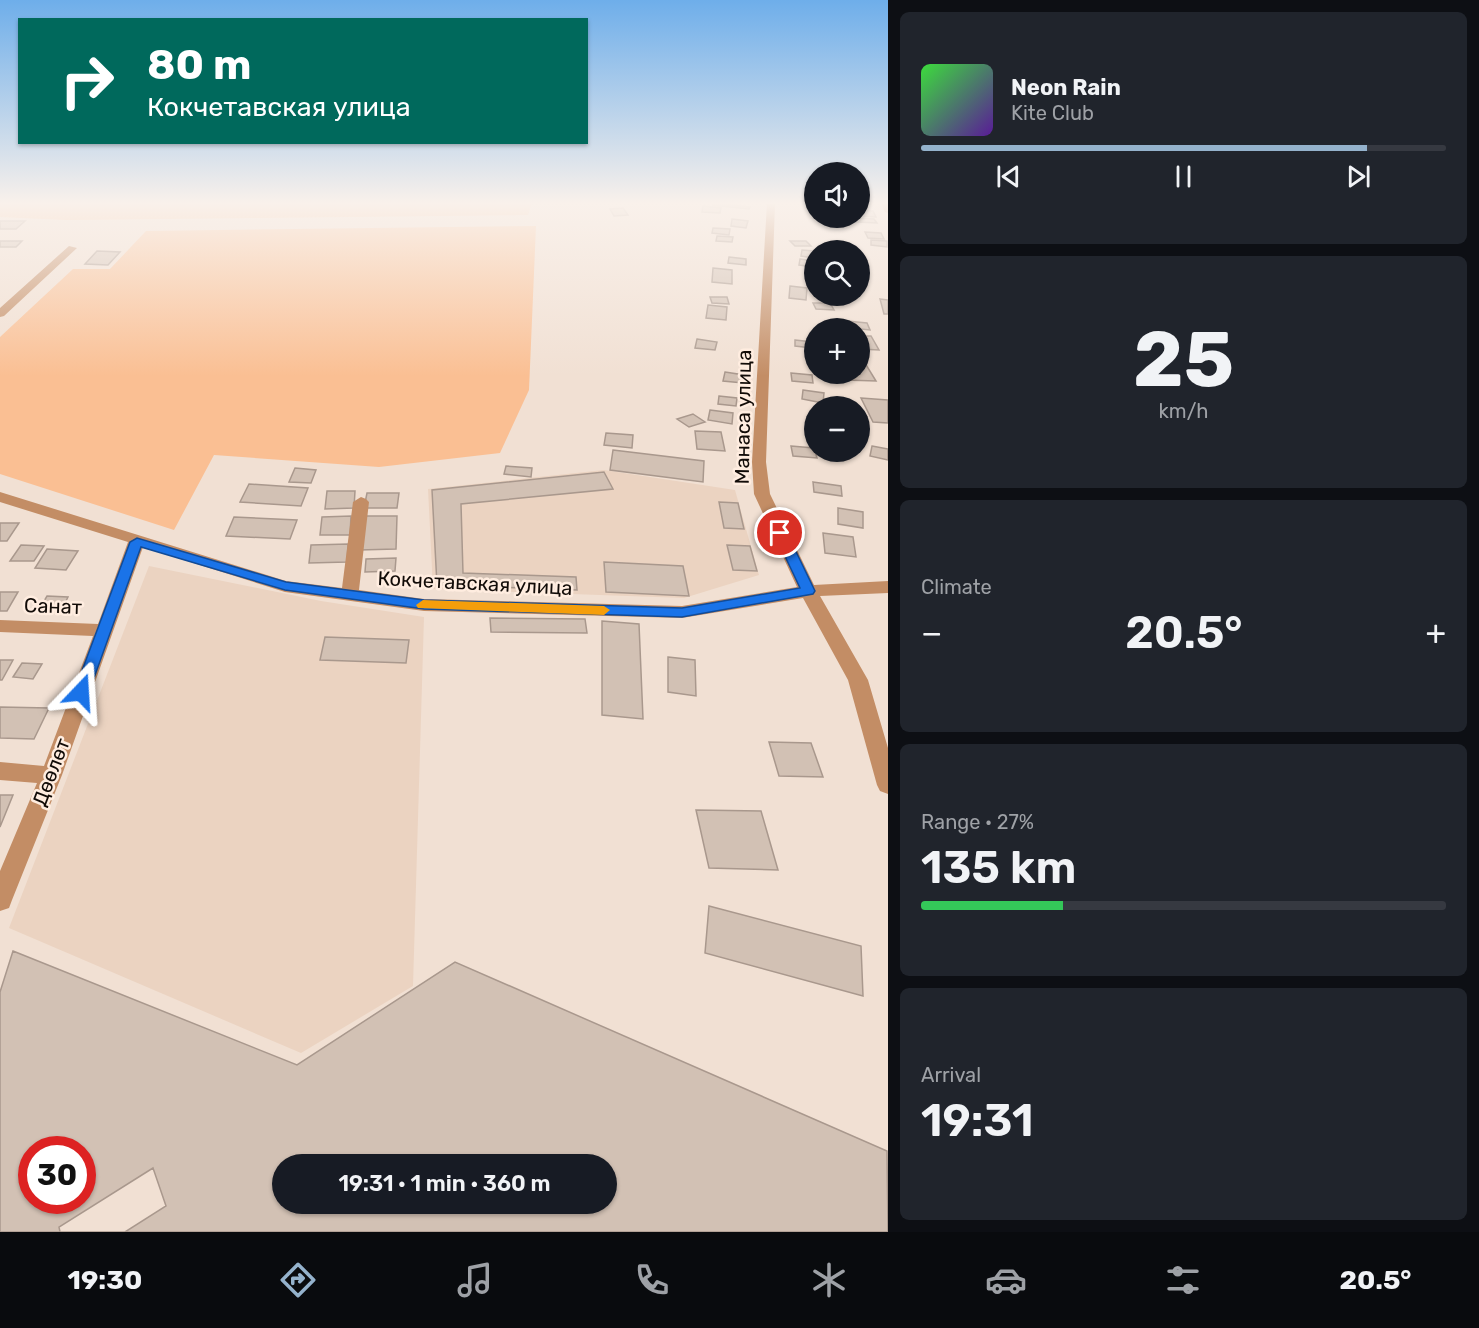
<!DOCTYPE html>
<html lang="en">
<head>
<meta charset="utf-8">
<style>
  :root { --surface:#171b24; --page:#20242c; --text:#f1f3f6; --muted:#9ea1a6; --line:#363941; --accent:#94b2cc }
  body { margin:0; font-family:Rubik,sans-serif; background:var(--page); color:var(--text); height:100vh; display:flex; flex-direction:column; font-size:22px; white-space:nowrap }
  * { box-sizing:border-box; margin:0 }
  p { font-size:20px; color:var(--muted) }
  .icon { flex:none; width:33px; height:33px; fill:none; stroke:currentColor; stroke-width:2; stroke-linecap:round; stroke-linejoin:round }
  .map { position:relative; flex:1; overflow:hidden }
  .drawer { display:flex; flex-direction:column; gap:12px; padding:12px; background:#0d0f14; width:591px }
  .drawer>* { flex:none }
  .hud { position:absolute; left:18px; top:18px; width:570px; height:126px; border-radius:0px; box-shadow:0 2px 4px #0004; background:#00695c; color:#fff; overflow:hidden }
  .controls { position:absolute; left:804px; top:162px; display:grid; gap:12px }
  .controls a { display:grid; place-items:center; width:66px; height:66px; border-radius:50%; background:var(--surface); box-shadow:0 2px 4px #0004; font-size:30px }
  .speed { position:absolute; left:18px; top:1136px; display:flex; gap:12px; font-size:30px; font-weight:700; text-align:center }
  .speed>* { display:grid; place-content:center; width:78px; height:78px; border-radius:50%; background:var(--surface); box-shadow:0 2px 4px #0004; line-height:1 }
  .speed .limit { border:9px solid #d22; background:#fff; color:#111 }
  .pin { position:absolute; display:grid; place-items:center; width:51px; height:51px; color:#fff; margin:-26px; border:3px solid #fff; border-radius:50%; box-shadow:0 2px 6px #0007 }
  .me { position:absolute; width:66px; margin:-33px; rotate:20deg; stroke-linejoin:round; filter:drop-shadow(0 0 4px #0008) }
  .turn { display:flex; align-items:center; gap:21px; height:126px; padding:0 30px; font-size:27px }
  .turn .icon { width:78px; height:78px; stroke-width:2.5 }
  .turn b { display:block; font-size:42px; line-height:51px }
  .big { font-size:45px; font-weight:600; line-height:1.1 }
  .drawer .card { flex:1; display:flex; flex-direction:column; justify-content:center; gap:9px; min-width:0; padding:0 21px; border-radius:9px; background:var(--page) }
  .drawer .dial { align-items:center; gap:0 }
  .dial b { font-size:78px; line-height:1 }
  .song { display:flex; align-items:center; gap:18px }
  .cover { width:72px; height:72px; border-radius:9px; background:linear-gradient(135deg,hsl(120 70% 55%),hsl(270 70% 35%)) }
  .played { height:6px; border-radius:3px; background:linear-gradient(90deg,var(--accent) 85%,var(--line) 85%) }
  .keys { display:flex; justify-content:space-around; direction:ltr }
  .heat { display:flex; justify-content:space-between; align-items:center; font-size:33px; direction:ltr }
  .charge { height:9px; border-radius:4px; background:linear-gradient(90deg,#34c759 27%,var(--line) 0) }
  .trip { position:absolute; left:272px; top:1154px; width:345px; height:60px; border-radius:30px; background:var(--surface); box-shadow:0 2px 4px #0004; font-weight:600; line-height:60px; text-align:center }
  .tab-bar { display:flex; height:96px; justify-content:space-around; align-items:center; background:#090b0e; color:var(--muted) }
  .tab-bar .icon { width:42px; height:42px }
  .tab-bar .active { color:var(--accent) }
  .tab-bar b { font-size:27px; color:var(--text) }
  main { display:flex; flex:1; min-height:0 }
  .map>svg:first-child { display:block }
  .built { fill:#ebd3c1 }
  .green { fill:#fabf93 }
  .building { fill:#d2c1b4; stroke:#a9988d; stroke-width:1.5; fill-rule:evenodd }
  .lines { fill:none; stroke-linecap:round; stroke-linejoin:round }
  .minor { fill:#c38d65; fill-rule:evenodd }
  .route { fill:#1a73e8; stroke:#114b97; stroke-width:1.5 }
  .slow { fill:#f59e0b }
  .labels { text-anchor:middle; stroke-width:5; stroke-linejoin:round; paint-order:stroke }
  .street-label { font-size:20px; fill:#110b07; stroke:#ffede0 }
</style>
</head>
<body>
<main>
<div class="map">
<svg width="888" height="1232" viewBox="0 0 888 1232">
  <rect width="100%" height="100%" fill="#f1e0d3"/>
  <path class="built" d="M 604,470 L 735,490 L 759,575 L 684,598 L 433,589 L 428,489 Z
    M 149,566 L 321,601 L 424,617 L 413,986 L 301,1053 L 9,928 Z"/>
  <path class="green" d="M 0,203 L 532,203 L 528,215 L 67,220 L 0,217 Z
    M 536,226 L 529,390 L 500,453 L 379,467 L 214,455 L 174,530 L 0,474 L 0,337 L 73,269 L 110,269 L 146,231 Z"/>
  <path class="building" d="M 714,203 L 717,203 L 750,207 L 749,209 L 713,205 Z
    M 703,206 L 721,208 L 720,213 L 702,212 Z
    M 623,208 L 628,215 L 614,216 L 610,209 Z
    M 860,210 L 873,211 L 876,217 L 860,216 Z
    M 854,218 L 874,219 L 877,223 L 856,222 Z
    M 732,219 L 748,221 L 746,228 L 731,226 Z
    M 0,221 L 25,221 L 16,229 L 0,229 Z
    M 713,228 L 730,229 L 729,235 L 712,233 Z
    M 865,232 L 881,233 L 884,239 L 868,238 Z
    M 717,236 L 733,237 L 732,242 L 716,241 Z
    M 871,240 L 887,241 L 887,247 L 871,245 Z
    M 0,241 L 22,241 L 16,247 L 0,247 Z
    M 790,241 L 806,241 L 811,246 L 795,246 Z
    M 802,250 L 814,251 L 814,258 L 801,256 Z
    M 97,251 L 120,252 L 108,265 L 85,264 Z
    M 729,257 L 746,259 L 746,265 L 728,263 Z
    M 800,259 L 814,261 L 814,267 L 799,265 Z
    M 713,268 L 732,270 L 732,284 L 712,282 Z
    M 790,286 L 807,288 L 806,300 L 789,298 Z
    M 710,297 L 727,297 L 729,304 L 712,303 Z
    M 880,299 L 888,300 L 888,314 L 884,314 Z
    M 813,303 L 830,303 L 834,310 L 816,309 Z
    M 708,305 L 727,307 L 726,320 L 706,318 Z
    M 847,321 L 867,323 L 870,330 L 850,328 Z
    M 860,336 L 871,336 L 879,350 L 860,349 Z
    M 697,339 L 717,342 L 715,350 L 695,348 Z
    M 795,340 L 813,342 L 812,348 L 795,346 Z
    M 860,363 L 865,363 L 876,381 L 845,380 L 842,374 L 860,374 Z
    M 725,372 L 744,375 L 743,383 L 723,381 Z
    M 791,373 L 812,375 L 813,383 L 792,381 Z
    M 803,390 L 824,393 L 823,403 L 802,399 Z
    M 719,396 L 737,398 L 736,406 L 718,404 Z
    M 861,398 L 888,400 L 888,423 L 873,422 Z
    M 710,410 L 733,413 L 732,424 L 708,420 Z
    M 693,414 L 705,422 L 689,427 L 677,419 Z
    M 695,431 L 721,432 L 725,451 L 697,449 Z
    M 606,433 L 633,435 L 632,448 L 604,445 Z
    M 791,446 L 814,448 L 817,458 L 793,456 Z
    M 872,446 L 888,449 L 888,460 L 870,456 Z
    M 613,450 L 704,461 L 703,482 L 610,470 Z
    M 506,466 L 532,468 L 531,477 L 504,474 Z
    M 295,468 L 316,470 L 311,483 L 289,482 Z
    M 604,472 L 613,489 L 461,504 L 463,573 L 576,577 L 577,590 L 437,585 L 432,490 Z
    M 813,482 L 841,486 L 842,496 L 814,492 Z
    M 249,484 L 308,488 L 301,506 L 240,502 Z
    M 327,491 L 355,491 L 354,508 L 325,509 Z
    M 367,493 L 399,493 L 397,508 L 364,508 Z
    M 719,502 L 738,503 L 744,529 L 724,528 Z
    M 838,508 L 863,512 L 863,528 L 838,524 Z
    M 351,516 L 350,535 L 320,535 L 322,517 Z
    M 362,516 L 397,516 L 396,549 L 359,550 Z
    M 234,517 L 297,520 L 290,539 L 226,536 Z
    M 0,523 L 19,523 L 7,541 L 0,541 Z
    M 823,533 L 853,537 L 856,557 L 825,553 Z
    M 348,544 L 347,562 L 309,563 L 311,545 Z
    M 21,545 L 44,546 L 34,561 L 10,561 Z
    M 727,545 L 750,546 L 757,571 L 733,570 Z
    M 47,549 L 78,551 L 66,570 L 35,568 Z
    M 396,558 L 395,571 L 365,572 L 366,559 Z
    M 604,562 L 683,566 L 689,596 L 606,592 Z
    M 0,592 L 18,592 L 7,611 L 0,611 Z
    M 47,596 L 68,597 L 62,609 L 40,608 Z
    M 490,618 L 585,619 L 587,633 L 491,632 Z
    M 602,621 L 639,624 L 643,719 L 602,715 Z
    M 325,637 L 409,640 L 406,663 L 320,660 Z
    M 668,657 L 695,660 L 696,696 L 668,692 Z
    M 0,660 L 13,660 L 2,680 L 0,680 Z
    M 22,663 L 42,664 L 33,679 L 13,677 Z
    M 0,707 L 49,708 L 34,739 L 0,738 Z
    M 769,742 L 811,743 L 823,777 L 779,776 Z
    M 0,795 L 13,795 L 0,827 Z
    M 696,810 L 761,811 L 778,870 L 709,868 Z
    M 709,906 L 861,946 L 863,996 L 705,953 Z
    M 13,951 L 297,1065 L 455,962 L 887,1151 L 888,1232 L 0,1232 L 0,992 ZM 32,1149 L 82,1149 L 82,1200 L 32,1200 ZM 282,1164 L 606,1164 L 606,1203 L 282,1203 Z
    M 153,1168 L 166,1206 L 125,1232 L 60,1232 L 59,1227 Z"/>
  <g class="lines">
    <path class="minor" d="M 767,203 L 775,203 L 766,462 L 770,494 L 814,585 L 888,581 L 888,593 L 820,596 L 868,680 L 888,748 L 888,794 L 880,791 L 877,785 L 848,680 L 803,598 L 682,618 L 424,611 L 285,592 L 143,547 L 62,775 L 12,900 L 9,908 L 0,911 L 0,871 L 37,783 L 0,780 L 0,762 L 44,766 L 93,636 L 0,632 L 0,620 L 98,624 L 128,542 L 0,502 L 0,492 L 286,581 L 342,588 L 353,502 L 361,497 L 366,499 L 369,502 L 359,590 L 424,599 L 682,606 L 797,587 L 754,494 L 752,462 Z
      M 881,203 L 888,203 L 888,213 L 885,212 Z
      M 69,246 L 77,248 L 4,316 L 0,317 L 0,308 Z"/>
  </g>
  <linearGradient id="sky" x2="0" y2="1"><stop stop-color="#6eaeea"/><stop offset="0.54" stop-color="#f9f1eb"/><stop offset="1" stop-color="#f9f1eb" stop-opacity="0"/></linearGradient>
  <rect width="888" height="376" fill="url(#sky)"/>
  <path class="route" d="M 780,529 L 787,533 L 815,591 L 813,594 L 682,617 L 424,609 L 285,590 L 141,547 L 89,692 L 86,696 L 76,696 L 74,692 L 130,542 L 137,538 L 286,582 L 424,600 L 682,608 L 800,588 L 774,533 Z"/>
  <path class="slow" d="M 423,600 L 604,606 L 610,610 L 604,615 L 418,608 L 416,605 Z"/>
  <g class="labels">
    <g class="street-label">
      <text transform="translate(743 417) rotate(-89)" y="7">Манаса улица</text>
      <text transform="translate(475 583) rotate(3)" y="7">Кокчетавская улица</text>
      <text transform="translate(53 606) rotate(2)" y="7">Санат</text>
      <text transform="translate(51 772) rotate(-69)" y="7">Дөөлөт</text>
    </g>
  </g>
</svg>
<div class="controls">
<a><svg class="icon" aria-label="sound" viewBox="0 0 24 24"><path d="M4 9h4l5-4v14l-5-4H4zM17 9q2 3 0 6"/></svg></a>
<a><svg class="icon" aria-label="search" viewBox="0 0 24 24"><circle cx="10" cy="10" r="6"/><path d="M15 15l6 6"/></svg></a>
<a>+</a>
<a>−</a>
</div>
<div class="speed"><div class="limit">30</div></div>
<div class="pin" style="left:780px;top:533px;background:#d93025"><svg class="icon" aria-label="arrive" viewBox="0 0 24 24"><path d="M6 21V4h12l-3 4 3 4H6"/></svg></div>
<svg class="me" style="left:81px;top:692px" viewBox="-20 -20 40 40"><path d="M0-17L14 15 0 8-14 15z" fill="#1a73e8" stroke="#fff" stroke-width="4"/></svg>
<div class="trip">19:31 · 1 min · 360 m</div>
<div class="hud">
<div class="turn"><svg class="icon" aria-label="right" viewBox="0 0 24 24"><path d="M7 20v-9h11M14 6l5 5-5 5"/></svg><div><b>80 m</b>Кокчетавская улица</div></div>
</div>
</div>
<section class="drawer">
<div class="card">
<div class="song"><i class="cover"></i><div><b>Neon Rain</b><p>Kite Club</p></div></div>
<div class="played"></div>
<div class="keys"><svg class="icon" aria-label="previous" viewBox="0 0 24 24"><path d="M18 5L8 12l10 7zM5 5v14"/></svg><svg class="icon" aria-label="pause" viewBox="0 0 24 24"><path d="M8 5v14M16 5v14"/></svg><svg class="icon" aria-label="next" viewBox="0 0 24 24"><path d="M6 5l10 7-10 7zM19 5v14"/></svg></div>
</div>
<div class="card dial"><b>25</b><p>km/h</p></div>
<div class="card"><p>Climate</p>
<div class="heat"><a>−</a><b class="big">20.5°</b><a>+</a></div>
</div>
<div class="card"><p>Range · 27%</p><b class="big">135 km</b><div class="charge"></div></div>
<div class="card"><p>Arrival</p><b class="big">19:31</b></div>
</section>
</main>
<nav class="tab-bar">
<b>19:30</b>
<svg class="icon active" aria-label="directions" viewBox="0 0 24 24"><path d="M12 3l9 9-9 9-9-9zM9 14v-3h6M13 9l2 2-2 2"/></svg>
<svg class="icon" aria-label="music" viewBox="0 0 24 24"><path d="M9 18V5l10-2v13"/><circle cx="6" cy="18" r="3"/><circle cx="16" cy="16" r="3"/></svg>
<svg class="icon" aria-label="phone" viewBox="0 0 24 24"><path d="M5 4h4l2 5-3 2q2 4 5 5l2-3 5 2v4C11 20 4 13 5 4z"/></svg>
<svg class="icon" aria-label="climate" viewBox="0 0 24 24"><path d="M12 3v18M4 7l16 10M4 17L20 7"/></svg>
<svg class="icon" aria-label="car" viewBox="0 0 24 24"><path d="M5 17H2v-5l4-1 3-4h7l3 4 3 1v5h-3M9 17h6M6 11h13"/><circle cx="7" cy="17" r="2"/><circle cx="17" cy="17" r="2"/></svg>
<svg class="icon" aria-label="filters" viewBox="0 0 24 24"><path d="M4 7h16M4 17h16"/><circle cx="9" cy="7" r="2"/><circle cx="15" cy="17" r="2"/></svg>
<b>20.5°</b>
</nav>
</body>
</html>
